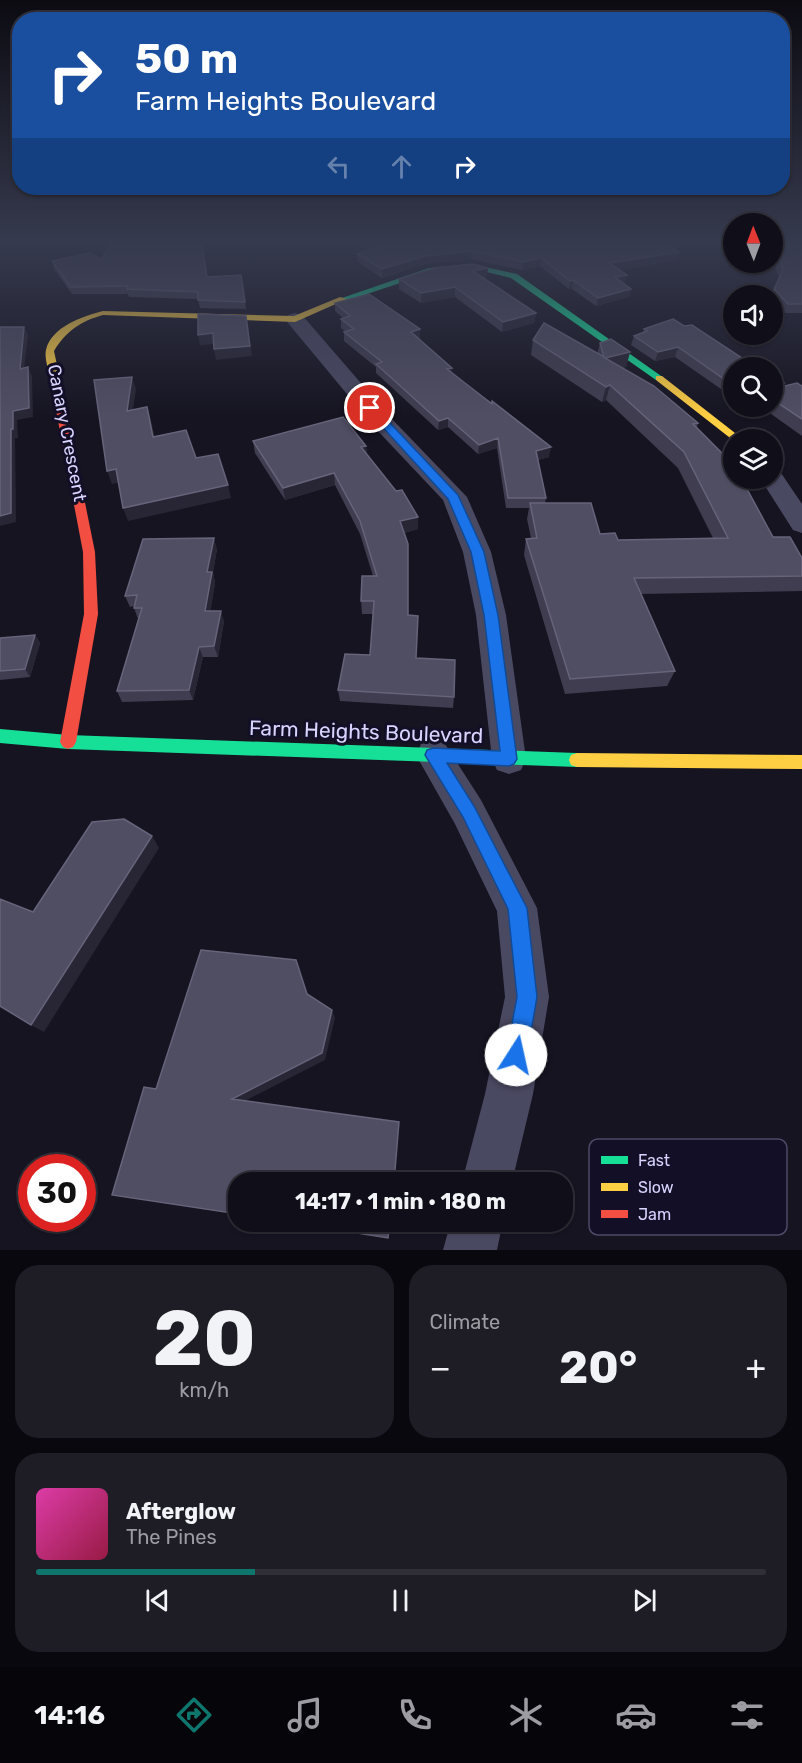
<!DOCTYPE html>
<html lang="en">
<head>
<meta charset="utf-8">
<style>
  :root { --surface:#100f19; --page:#1e1d26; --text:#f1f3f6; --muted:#9c9ca2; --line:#302f38; --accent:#0f766e }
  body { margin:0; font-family:Rubik,sans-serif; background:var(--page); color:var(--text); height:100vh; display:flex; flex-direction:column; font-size:22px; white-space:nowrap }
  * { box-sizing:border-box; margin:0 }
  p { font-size:20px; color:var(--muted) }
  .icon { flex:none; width:33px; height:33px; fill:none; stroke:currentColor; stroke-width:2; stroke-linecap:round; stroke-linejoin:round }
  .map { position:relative; height:1250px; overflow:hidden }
  .panel { display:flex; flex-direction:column; gap:15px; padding:15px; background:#09080e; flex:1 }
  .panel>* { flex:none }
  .top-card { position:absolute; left:12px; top:12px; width:778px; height:183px; border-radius:24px; box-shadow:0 2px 4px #0004,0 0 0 2px var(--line); background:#1a4fa0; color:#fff; overflow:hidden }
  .needle { width:39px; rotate:359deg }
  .buttons { position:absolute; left:723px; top:213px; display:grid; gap:12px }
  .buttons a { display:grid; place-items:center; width:60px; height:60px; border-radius:50%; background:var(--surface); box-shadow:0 2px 4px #0004,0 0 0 2px var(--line); font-size:30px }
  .speed { position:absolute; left:18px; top:1154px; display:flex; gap:12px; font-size:30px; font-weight:700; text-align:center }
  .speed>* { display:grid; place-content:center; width:78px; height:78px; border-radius:50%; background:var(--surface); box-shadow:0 2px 4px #0004,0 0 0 2px var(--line); line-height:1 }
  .speed .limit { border:9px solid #d22; background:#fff; color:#111 }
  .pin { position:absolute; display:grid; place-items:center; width:51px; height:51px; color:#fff; margin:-26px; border:3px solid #fff; border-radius:50%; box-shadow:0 2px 6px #0007 }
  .me { position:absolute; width:66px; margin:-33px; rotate:10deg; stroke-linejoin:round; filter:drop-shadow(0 0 4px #0008) }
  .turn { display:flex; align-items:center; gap:21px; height:126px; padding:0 24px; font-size:27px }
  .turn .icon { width:78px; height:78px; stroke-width:2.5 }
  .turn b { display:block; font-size:42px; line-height:51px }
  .lanes { display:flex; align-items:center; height:57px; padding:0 24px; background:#0003; justify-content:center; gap:30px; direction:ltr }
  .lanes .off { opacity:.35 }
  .big { font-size:45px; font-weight:700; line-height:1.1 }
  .panel .tile { flex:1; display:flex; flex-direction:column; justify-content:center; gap:9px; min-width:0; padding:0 21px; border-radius:24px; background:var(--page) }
  .panel .dial { align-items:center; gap:0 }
  .dial b { font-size:78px; line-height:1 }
  .song { display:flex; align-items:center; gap:18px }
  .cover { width:72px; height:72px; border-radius:9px; background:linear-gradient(135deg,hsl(320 70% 55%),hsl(340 70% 35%)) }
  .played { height:6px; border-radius:3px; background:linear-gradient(90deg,var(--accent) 30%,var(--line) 30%) }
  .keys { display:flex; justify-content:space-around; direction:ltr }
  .heat { display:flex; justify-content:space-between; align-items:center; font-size:33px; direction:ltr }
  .panel .tiles { flex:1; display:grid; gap:15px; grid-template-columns:1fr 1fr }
  .tile:last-child { grid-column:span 2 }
  .trip { position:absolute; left:228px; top:1172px; width:345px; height:60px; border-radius:24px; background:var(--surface); box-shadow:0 2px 4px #0004,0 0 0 2px var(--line); font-weight:700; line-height:60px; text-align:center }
  .dock { display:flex; height:96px; justify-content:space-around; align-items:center; background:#06060a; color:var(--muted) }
  .dock .icon { width:42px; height:42px }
  .dock .current { color:var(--accent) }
  .dock b { font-size:27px; color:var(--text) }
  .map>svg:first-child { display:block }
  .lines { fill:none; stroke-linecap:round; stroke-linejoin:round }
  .street { fill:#4a4962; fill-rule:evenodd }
  .fast { fill:#16e098; fill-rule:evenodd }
  .slow { fill:#ffcf43; fill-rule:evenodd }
  .jam { fill:#f24e42; fill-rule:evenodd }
  .wall { fill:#403d50 }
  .shaded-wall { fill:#282635 }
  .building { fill:#504e63; stroke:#66637b; stroke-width:1.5 }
  .route { fill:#1a73e8; stroke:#114b97; stroke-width:1.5 }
  .labels { text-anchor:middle; stroke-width:6; stroke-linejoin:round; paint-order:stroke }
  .far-street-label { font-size:18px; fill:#d9d4ff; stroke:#130f26 }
  .street-label { font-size:21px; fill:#d9d4ff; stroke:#130f26 }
  .key { fill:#130f26; stroke:#4e4a67; stroke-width:1.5 }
  .key-label { font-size:16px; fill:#d9d4ff }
</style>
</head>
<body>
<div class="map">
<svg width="802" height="1250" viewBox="0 0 802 1250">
  <rect width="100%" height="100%" fill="#161421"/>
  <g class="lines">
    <path class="street" d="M 295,313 L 302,315 L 392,419 L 467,497 L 491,552 L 506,615 L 526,759 L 521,770 L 509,774 L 497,770 L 492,759 L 476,615 L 463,552 L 443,500 L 376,429 L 288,323 L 286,319 L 288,315 Z
      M 772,471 L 781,473 L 802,504 L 802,533 L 793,530 L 760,478 L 772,478 Z
      M 433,740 L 445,744 L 481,800 L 537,908 L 549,997 L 533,1094 L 512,1182 L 462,1182 L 485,1094 L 505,997 L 497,911 L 455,824 L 416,755 L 421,744 Z
      M 451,1221 L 503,1221 L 497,1250 L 443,1250 Z"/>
    <path class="fast" d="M 471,264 L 517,274 L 664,378 L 656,380 L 511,278 L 471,268 L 433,272 L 346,301 L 339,299 L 429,268 Z
      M 0,729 L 68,735 L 577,753 L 583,755 L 585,760 L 583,765 L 577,767 L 68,749 L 0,743 Z"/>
    <path class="slow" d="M 340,297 L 347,299 L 295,322 L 103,315 C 81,321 66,331 54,351 L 60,379 L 55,382 L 50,379 C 49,371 44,358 46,350 C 51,327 83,316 103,311 L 294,316 Z
      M 656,376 L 662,376 L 744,440 L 734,441 L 656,380 Z
      M 577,753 L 802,755 L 802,769 L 577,767 L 571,765 L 569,760 L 571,755 Z"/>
    <path class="jam" d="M 55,376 L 60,379 L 95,552 L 98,614 L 76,742 L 73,747 L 68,749 L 63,747 L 60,742 L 84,614 L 83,552 L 50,379 Z"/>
  </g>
  <path class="wall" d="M 355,243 L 665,243 L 679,252 L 677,260 L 620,270 L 627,275 L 625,283 L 624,283 L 631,289 L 629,297 L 596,306 L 572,289 L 569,289 L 540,266 L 522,270 L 471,259 L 425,264 L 382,278 L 358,262 L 357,254 L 369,250 Z
    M 802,243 L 802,313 L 785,313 L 772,300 L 772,296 L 771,296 L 779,278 L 773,260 L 777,251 Z
    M 102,260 L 208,277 L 241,275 L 246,309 L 200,308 L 198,299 L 129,297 L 128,294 L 72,294 L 54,269 L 52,261 Z
    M 487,277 L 484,278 L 536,313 L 534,323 L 502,332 L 455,297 L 421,303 L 399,289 L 399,279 Z
    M 335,303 L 420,338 L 418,339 L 452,368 L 452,374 L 492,403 L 492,401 L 549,457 L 538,460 L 546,498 L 545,503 L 600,534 L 618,540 L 713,538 L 678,468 L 606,400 L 602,402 L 531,355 L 533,340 L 597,354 L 600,343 L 630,352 L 626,367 L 623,368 L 698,423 L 697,427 L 773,537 L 802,558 L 802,591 L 641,594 L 675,671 L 667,686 L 565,694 L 524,555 L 526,539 L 531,538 L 527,519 L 529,508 L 506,508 L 497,448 L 478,454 L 448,427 L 438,430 L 376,373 L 376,367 L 344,341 L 344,332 L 346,332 L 341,328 L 341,319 L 343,318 L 335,311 Z
    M 684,326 L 754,366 L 760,368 L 734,368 L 734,398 L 675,357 L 655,361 L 631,345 L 634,336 L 643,333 L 644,329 Z
    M 772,376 L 784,383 L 782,387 L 802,386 L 802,436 L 760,406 L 772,406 Z
    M 253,441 L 366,446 L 367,455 L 418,529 L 404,533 L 408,615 L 416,658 L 454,697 L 453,708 L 340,701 L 338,690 L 370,655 L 373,614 L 362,614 L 361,601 L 373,576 L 360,534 L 335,485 L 285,500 L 255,453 Z
    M 217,549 L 213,572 L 215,583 L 210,611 L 224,621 L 218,657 L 203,657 L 193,700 L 122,702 L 117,691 L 138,619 L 134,608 L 134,606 L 130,607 L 125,596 Z
    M 35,635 L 40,643 L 30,677 L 0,680 L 0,638 Z"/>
  <path class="shaded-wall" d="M 471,251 L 471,259 L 425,264 L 382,278 L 382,269 L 425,256 Z
    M 679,252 L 677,260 L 609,272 L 610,263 Z
    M 541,258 L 540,266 L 522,270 L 523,262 Z
    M 488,268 L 487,277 L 473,280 L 473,271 Z
    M 627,275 L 625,283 L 613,285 L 615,277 Z
    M 573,280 L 572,289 L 569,289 L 570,281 Z
    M 455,287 L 455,297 L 421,303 L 421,293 Z
    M 631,289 L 629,297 L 596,306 L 598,298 Z
    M 536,313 L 534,323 L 502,332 L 503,322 Z
    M 246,316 L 252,356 L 216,360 L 214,349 Z
    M 24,327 L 28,335 L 23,378 L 20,369 Z
    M 420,329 L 420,338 L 411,341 L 411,332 Z
    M 213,333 L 215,344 L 200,345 L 198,335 Z
    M 678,347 L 675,357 L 655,361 L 658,352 Z
    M 630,352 L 626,367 L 601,373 L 605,358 Z
    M 28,367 L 32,376 L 33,417 L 17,420 L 18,438 L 15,438 L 16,522 L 0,526 L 0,516 L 13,411 Z
    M 452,368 L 452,377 L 447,369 Z
    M 132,377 L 136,389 L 131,424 L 127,411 Z
    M 784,383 L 780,393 L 772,395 L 772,386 Z
    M 610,385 L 606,400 L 602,402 L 606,387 Z
    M 147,407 L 151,420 L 157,449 L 153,437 Z
    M 448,418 L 448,427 L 438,430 L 439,421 Z
    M 498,438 L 497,448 L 478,454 L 479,445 Z
    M 366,446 L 367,458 L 361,447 Z
    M 551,447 L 549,457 L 534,461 L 536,451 Z
    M 116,469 L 121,482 L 112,484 L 107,471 Z
    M 334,473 L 335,485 L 285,500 L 283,488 Z
    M 228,485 L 231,498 L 128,521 L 123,508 Z
    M 418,517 L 418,529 L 400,534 L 400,521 Z
    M 214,538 L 217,549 L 213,572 L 215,583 L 209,622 L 205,611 L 207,572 Z
    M 221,611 L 224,621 L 218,657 L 214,646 Z
    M 35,635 L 40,643 L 30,677 L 25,669 Z
    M 199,647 L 203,657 L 193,700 L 189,690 Z
    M 152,836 L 159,848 L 44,1032 L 31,1025 Z
    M 332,1010 L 335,1018 L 325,1060 L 239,1104 L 232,1099 Z"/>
  <path class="building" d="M 109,243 L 202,243 L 207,277 L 241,275 L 245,302 L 198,300 L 198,292 L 127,289 L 128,286 L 70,287 L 52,261 L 90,253 L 102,260 Z
    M 369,243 L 665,243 L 679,252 L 610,263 L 627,275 L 615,277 L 631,289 L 598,298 L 573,280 L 570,281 L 541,258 L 523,262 L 471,251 L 425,256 L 382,269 L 357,254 L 378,248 Z
    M 796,243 L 802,243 L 802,304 L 788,304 L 774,289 L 783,270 L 777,251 Z
    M 472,264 L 488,268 L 473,271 L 536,313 L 503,322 L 455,287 L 421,293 L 399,279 L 435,268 Z
    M 369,294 L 420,329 L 411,332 L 452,368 L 447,369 L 492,404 L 492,401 L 551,447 L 536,451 L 546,498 L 508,498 L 498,438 L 479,445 L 448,418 L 439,421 L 376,364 L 382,362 L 344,332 L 354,329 L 341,319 L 350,316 L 335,303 Z
    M 198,314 L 246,316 L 250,346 L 214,349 L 213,333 L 198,335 Z
    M 673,319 L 684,326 L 692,325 L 754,366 L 757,365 L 760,368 L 734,368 L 734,386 L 678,347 L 658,352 L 634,336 L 647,331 L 644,329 Z
    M 544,323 L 604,357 L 600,343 L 611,339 L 630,352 L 605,358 L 654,386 L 698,423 L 693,424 L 733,464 L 734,478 L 741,478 L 773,537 L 790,537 L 802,558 L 802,576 L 634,578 L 675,671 L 570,679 L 526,539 L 537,538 L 530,503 L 591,503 L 600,534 L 615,533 L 618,540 L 728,538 L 684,452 L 610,385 L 606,387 L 533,340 Z
    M 0,327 L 24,327 L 20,369 L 28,367 L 29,408 L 13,411 L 13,429 L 11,429 L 11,513 L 0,516 Z
    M 772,376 L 784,383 L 772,386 Z
    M 132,377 L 127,411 L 147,407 L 153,437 L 186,430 L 196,458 L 218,454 L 228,485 L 123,508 L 116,469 L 107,471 L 94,380 Z
    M 797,383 L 802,386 L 802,419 L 772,399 L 772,389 Z
    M 343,417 L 366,446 L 361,447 L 396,491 L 402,490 L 418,517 L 400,521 L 408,544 L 408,615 L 418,616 L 416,658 L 455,660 L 454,697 L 338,690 L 345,654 L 370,655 L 374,601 L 361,601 L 362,576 L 377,576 L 360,521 L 334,473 L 283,488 L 253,441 Z
    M 214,538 L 207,572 L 212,572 L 205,611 L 221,611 L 214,646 L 199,647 L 189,690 L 117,691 L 142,608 L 134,608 L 137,595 L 125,596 L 143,539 Z
    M 35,635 L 25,669 L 0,671 L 0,638 Z
    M 124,819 L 152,836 L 31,1025 L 0,1006 L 0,899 L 33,912 L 92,822 Z
    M 201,950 L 296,960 L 307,994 L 332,1010 L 322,1053 L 232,1099 L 399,1122 L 394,1182 L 238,1182 L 238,1214 L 112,1195 L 144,1087 L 156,1089 Z
    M 281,1221 L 390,1221 L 388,1238 Z"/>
  <linearGradient id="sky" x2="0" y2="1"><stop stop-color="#0c0b12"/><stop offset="0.58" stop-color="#363a4e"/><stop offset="1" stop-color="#363a4e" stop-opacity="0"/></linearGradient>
  <rect width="802" height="418" fill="url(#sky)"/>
  <path class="route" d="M 367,406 L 374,406 L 458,495 L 484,552 L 498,615 L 517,759 L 514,764 L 509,766 L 447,763 L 474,806 L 527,908 L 537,997 L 527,1055 L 524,1063 L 516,1066 L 509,1063 L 506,1055 L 517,997 L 508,909 L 463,817 L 425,755 L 427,750 L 433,748 L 500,751 L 484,615 L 471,552 L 448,499 L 367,410 Z"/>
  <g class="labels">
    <g class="far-street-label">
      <text transform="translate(67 433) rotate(79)" y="6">Canary Crescent</text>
    </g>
    <g class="street-label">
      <text transform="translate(366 732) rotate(2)" y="7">Farm Heights Boulevard</text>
    </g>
  </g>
  <rect x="589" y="1139" width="198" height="96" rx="9" class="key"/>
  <rect x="601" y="1156" width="27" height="8" fill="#16e098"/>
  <rect x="601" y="1183" width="27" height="8" fill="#ffcf43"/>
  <rect x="601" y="1210" width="27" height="8" fill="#f24e42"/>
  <g class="key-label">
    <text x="638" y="1166">Fast</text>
    <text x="638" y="1193">Slow</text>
    <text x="638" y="1220">Jam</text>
  </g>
</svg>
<div class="buttons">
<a><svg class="needle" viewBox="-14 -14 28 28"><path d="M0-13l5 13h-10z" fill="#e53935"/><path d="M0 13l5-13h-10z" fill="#9c9ca2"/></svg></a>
<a><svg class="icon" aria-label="sound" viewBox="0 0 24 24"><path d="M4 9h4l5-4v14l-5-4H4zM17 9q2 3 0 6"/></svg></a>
<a><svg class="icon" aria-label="search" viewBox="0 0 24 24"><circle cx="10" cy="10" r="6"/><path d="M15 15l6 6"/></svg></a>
<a><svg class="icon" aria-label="layers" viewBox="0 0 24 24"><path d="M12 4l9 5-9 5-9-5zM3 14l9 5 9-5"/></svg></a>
</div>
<div class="speed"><div class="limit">30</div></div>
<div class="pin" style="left:370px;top:408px;background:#d93025"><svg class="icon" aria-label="arrive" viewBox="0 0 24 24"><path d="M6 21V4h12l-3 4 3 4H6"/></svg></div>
<svg class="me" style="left:516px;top:1055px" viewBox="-20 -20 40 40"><circle r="19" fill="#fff"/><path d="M0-13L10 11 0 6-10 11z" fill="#1a73e8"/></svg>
<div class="trip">14:17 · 1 min · 180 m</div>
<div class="top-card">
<div class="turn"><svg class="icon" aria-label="right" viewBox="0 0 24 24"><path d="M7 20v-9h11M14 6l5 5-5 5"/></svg><div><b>50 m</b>Farm Heights Boulevard</div></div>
<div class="lanes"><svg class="icon off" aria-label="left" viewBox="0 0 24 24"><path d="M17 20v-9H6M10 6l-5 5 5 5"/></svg><svg class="icon off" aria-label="ahead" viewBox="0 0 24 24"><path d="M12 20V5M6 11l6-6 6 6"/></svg><svg class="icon" aria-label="right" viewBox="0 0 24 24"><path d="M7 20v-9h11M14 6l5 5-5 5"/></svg></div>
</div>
</div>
<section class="panel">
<div class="tiles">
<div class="tile dial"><b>20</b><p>km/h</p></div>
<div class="tile"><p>Climate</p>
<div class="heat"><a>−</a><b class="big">20°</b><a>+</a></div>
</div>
<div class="tile">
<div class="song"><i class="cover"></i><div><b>Afterglow</b><p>The Pines</p></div></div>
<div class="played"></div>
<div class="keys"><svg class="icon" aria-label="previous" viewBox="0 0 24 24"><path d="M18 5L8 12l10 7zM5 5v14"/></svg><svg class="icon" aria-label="pause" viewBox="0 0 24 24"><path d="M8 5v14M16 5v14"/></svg><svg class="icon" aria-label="next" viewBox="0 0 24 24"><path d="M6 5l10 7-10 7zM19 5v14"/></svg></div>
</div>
</div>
</section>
<nav class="dock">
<b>14:16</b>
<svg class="icon current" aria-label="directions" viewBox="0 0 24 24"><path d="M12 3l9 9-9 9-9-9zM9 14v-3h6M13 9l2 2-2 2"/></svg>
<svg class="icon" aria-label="music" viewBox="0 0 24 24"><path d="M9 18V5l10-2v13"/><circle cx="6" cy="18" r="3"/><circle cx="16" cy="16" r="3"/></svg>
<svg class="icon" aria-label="phone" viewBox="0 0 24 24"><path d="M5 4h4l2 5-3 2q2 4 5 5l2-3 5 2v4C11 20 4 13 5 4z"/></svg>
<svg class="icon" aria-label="climate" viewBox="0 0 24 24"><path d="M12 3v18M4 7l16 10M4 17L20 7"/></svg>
<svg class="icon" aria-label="car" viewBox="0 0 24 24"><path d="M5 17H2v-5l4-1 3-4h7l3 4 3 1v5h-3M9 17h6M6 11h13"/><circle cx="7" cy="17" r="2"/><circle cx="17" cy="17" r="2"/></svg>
<svg class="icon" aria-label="filters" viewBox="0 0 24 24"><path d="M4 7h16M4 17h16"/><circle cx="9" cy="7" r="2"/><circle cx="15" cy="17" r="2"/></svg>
</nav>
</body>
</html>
